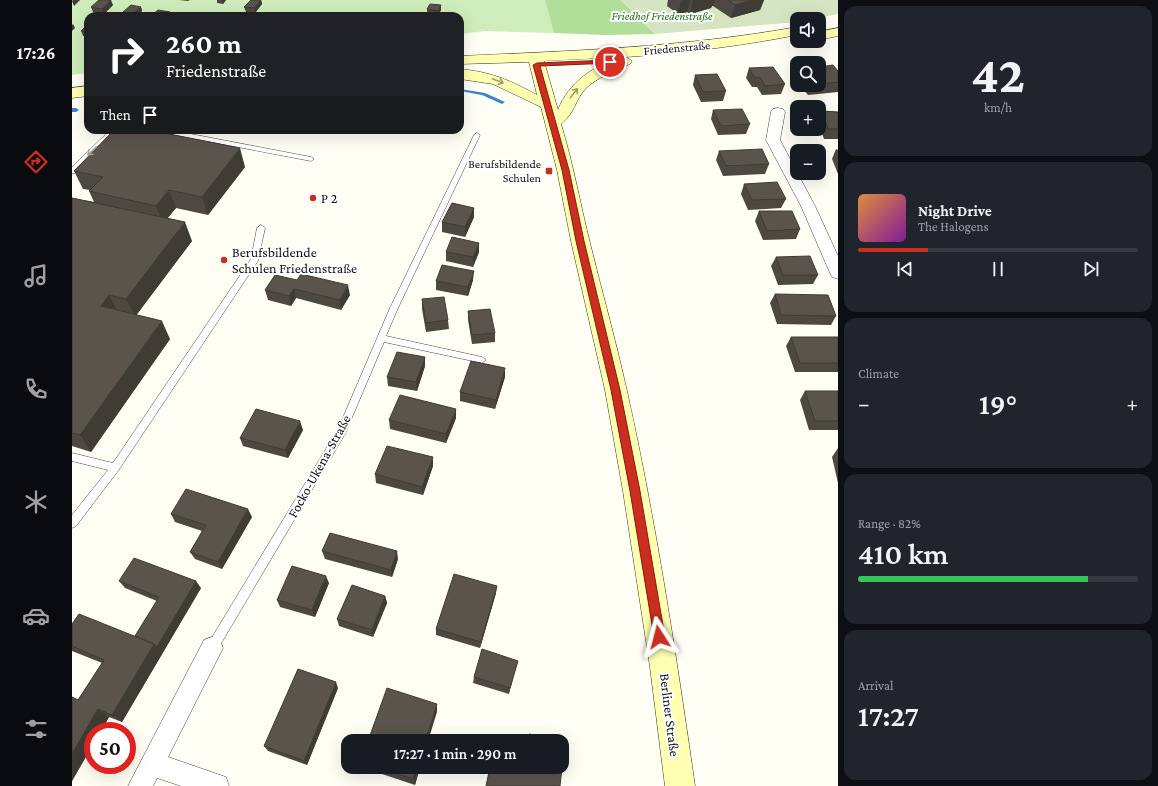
<!DOCTYPE html>
<html lang="en">
<head>
<meta charset="utf-8">
<style>
  :root { --surface:#171b24; --page:#20242c; --text:#f1f3f6; --muted:#9ea1a6; --line:#363941; --accent:#cb2d1f }
  body { margin:0; font-family:"Crimson Pro",serif; background:var(--page); color:var(--text); height:100vh; display:flex; flex-direction:column; font-size:15px; white-space:nowrap }
  * { box-sizing:border-box; margin:0 }
  p { font-size:13px; color:var(--muted) }
  .icon { flex:none; width:22px; height:22px; fill:none; stroke:currentColor; stroke-width:2; stroke-linecap:round; stroke-linejoin:round }
  .map { position:relative; flex:1; overflow:hidden }
  .side { display:flex; flex-direction:column; gap:6px; padding:6px; background:#0d0f14; width:320px }
  .side>* { flex:none }
  .banner { position:absolute; left:12px; top:12px; width:380px; height:122px; border-radius:12px; box-shadow:0 4px 16px #0002; background:#202124; color:#fff; overflow:hidden }
  .controls { position:absolute; left:718px; top:12px; display:grid; gap:8px }
  .controls a { display:grid; place-items:center; width:36px; height:36px; border-radius:8px; background:var(--surface); box-shadow:0 4px 16px #0002; font-size:20px }
  .speed { position:absolute; left:12px; top:722px; display:flex; gap:8px; font-size:20px; font-weight:700; text-align:center }
  .speed>* { display:grid; place-content:center; width:52px; height:52px; border-radius:50%; background:var(--surface); box-shadow:0 4px 16px #0002; line-height:1 }
  .speed .limit { border:6px solid #d22; background:#fff; color:#111 }
  .pin { position:absolute; display:grid; place-items:center; width:34px; height:34px; color:#fff; margin:-17px; border:2px solid #fff; border-radius:50%; box-shadow:0 1px 4px #0007 }
  .me { position:absolute; width:44px; margin:-22px; rotate:351deg; stroke-linejoin:round; filter:drop-shadow(0 0 3px #0008) }
  .turn { display:flex; align-items:center; gap:14px; height:84px; padding:0 16px; font-size:18px }
  .turn .icon { width:52px; height:52px; stroke-width:2.5 }
  .turn b { display:block; font-size:28px; line-height:34px }
  .then { display:flex; align-items:center; height:38px; padding:0 16px; background:#0003; gap:8px; font-size:15px }
  .big { font-size:30px; font-weight:600; line-height:1.1 }
  .side .card { flex:1; display:flex; flex-direction:column; justify-content:center; gap:6px; min-width:0; padding:0 14px; border-radius:12px; background:var(--page) }
  .side .dial { align-items:center; gap:0 }
  .dial b { font-size:52px; line-height:1 }
  .song { display:flex; align-items:center; gap:12px }
  .cover { width:48px; height:48px; border-radius:6px; background:linear-gradient(135deg,hsl(30 70% 55%),hsl(290 70% 35%)) }
  .played { height:4px; border-radius:2px; background:linear-gradient(90deg,var(--accent) 25%,var(--line) 25%) }
  .keys { display:flex; justify-content:space-around; direction:ltr }
  .heat { display:flex; justify-content:space-between; align-items:center; font-size:22px; direction:ltr }
  .charge { height:6px; border-radius:3px; background:linear-gradient(90deg,#34c759 82%,var(--line) 0) }
  .trip { position:absolute; left:269px; top:734px; width:228px; height:40px; border-radius:12px; background:var(--surface); box-shadow:0 4px 16px #0002; font-weight:600; line-height:40px; text-align:center }
  main { display:flex; flex:1; min-height:0 }
  .tab-bar { display:flex; flex-direction:column; width:72px; justify-content:space-around; align-items:center; background:#090b0e; color:var(--muted) }
  .tab-bar .icon { width:28px; height:28px }
  .tab-bar .on { color:var(--accent) }
  .tab-bar b { font-size:18px; color:var(--text) }
  .map>svg:first-child { display:block }
  .green { fill:#ceedbb }
  .forest { fill:#afdf99 }
  .cemetery { fill:#d5e4c2 }
  .lines { fill:none; stroke-linecap:round; stroke-linejoin:round }
  .stream { fill:#3883d5; fill-rule:evenodd }
  .service-casing { stroke:#444; stroke-width:1 }
  .minor-casing { stroke:#444; stroke-width:1 }
  .secondary-casing { stroke:#333; stroke-width:1 }
  .service { fill:#fff; fill-rule:evenodd }
  .minor { fill:#fff; fill-rule:evenodd }
  .secondary { fill:#feffb0; fill-rule:evenodd }
  .wall { fill:#4d4841 }
  .shaded-wall { fill:#3f3b35 }
  .building { fill:#5a544c; stroke:#3f3b35 }
  .oneway { stroke:#9fa070 }
  .oneway2 { stroke:#a0a0a0 }
  .route { fill:#cb2d1f; stroke:#841d14 }
  .poi-dot { fill:#cb2d1f; stroke:#fff; stroke-width:1.5 }
  .labels { text-anchor:middle; stroke-width:4; stroke-linejoin:round; paint-order:stroke }
  .far-park-label { font-size:12px; font-style:italic; fill:#226e1c; stroke:#fff }
  .far-street-label { font-size:12px; fill:#111; stroke:#fff }
  .far-poi-label { font-size:12px; fill:#111; stroke:#fff; text-anchor:end }
  .poi-label { font-size:14px; fill:#111; stroke:#fff; text-anchor:start }
  .street-label { font-size:14px; fill:#111; stroke:#fff }
</style>
</head>
<body>
<main>
<nav class="tab-bar">
<b>17:26</b>
<svg class="icon on" aria-label="directions" viewBox="0 0 24 24"><path d="M12 3l9 9-9 9-9-9zM9 14v-3h6M13 9l2 2-2 2"/></svg>
<svg class="icon" aria-label="music" viewBox="0 0 24 24"><path d="M9 18V5l10-2v13"/><circle cx="6" cy="18" r="3"/><circle cx="16" cy="16" r="3"/></svg>
<svg class="icon" aria-label="phone" viewBox="0 0 24 24"><path d="M5 4h4l2 5-3 2q2 4 5 5l2-3 5 2v4C11 20 4 13 5 4z"/></svg>
<svg class="icon" aria-label="climate" viewBox="0 0 24 24"><path d="M12 3v18M4 7l16 10M4 17L20 7"/></svg>
<svg class="icon" aria-label="car" viewBox="0 0 24 24"><path d="M5 17H2v-5l4-1 3-4h7l3 4 3 1v5h-3M9 17h6M6 11h13"/><circle cx="7" cy="17" r="2"/><circle cx="17" cy="17" r="2"/></svg>
<svg class="icon" aria-label="filters" viewBox="0 0 24 24"><path d="M4 7h16M4 17h16"/><circle cx="9" cy="7" r="2"/><circle cx="15" cy="17" r="2"/></svg>
</nav>
<div class="map">
<svg width="766" height="786" viewBox="0 0 766 786">
  <rect width="100%" height="100%" fill="#fffef5"/>
  <path class="green" d="M 0,0 L 473,0 L 482,33 L 413,31 L 388,34 L 388,16 L 16,16 L 16,73 L 0,75 Z"/>
  <path class="forest" d="M 473,0 L 549,0 L 583,34 L 532,35 L 482,33 Z"/>
  <path class="cemetery" d="M 549,0 L 766,0 L 766,14 L 740,19 L 725,19 L 725,22 L 583,34 Z"/>
  <g class="lines">
    <path class="stream" d="M 388,89 L 413,93 L 433,102 L 430,104 L 410,95 L 388,91 Z
      M 0,108 L 4,108 L 7,110 L 4,112 L 0,112 Z"/>
    <defs>
      <path id="service" d="M 34,130 L 40,130 L 38,137 L 3,173 L 0,173 L 0,167 L 33,135 Z
        M 84,130 L 98,130 L 239,157 L 242,159 L 239,161 L 87,132 Z
        M 405,133 L 408,135 L 326,308 L 314,336 L 410,357 L 414,360 L 410,363 L 312,342 L 273,434 L 144,652 L 140,654 L 136,652 L 134,648 L 136,644 L 266,429 L 318,308 L 402,135 Z
        M 189,225 L 193,228 L 186,261 L 46,471 L 4,526 L 0,528 L 0,515 L 36,470 L 0,461 L 0,453 L 41,463 L 179,259 L 185,228 Z"/>
      <path id="minor" d="M 706,108 L 711,109 L 713,112 L 708,140 L 743,206 L 766,256 L 766,279 L 760,277 L 758,273 L 729,206 L 694,140 L 699,112 L 701,109 Z
        M 140,637 L 148,640 L 151,648 L 96,757 L 154,777 L 157,786 L 109,786 L 85,778 L 81,786 L 56,786 L 132,640 Z"/>
      <path id="secondary" d="M 725,27 L 725,35 C 668,46 612,53 554,57 L 560,61 L 558,64 C 543,71 526,77 514,88 C 503,100 503,113 489,124 C 501,163 508,203 518,243 C 530,292 544,341 555,391 C 584,521 604,654 623,786 L 593,786 L 578,667 L 551,491 L 533,390 L 499,241 L 485,170 L 469,107 L 421,84 L 388,79 L 388,69 C 419,72 438,80 465,95 L 457,62 L 388,64 L 388,56 C 501,51 613,47 725,27 ZM 551,57 C 523,64 496,83 486,110 L 472,61 Z
        M 766,28 L 766,36 L 747,40 L 747,32 Z
        M 16,86 L 16,96 L 0,98 L 0,88 Z"/>
    </defs>
    <use href="#service" class="service-casing"/>
    <use href="#minor" class="minor-casing"/>
    <use href="#secondary" class="secondary-casing"/>
    <use href="#service" class="service"/>
    <use href="#minor" class="minor"/>
    <use href="#secondary" class="secondary"/>
  </g>
  <path class="wall" d="M 107,0 L 118,0 L 116,1 Z
    M 145,0 L 154,0 L 151,4 L 145,3 Z
    M 189,0 L 190,4 L 183,13 L 174,12 L 172,7 Z
    M 596,0 L 692,0 L 688,10 L 659,18 L 641,6 L 640,6 L 639,8 L 618,14 L 615,12 L 606,14 L 595,6 Z
    M 41,5 L 32,14 L 21,12 L 19,7 Z
    M 69,7 L 70,11 L 65,16 L 52,16 L 51,12 Z
    M 355,9 L 369,10 L 366,15 L 355,14 Z
    M 16,26 L 16,36 L 11,36 L 9,31 Z
    M 747,67 L 766,71 L 766,92 L 736,95 L 728,85 L 747,85 Z
    M 677,68 L 713,84 L 709,94 L 690,95 L 685,87 L 680,87 L 674,78 Z
    M 725,73 L 725,81 L 723,78 Z
    M 623,75 L 654,91 L 651,101 L 629,102 L 621,85 Z
    M 641,110 L 678,124 L 674,134 L 646,135 L 639,119 Z
    M 750,111 L 766,112 L 766,139 L 752,139 L 747,125 L 747,118 Z
    M 764,149 L 766,150 L 766,174 L 760,159 Z
    M 647,151 L 697,164 L 693,174 L 651,176 L 644,160 Z
    M 173,167 L 136,215 L 104,208 L 95,218 L 120,241 L 64,315 L 98,339 L 19,452 L 0,446 L 0,198 L 22,202 L 17,191 L 18,190 L 11,189 L 2,171 Z
    M 672,184 L 714,199 L 709,208 L 676,210 L 669,194 Z
    M 402,208 L 402,217 L 393,237 L 370,232 L 370,222 Z
    M 687,211 L 728,229 L 724,239 L 691,240 L 683,221 Z
    M 374,252 L 407,252 L 401,267 L 374,261 Z
    M 704,257 L 746,275 L 741,284 L 706,285 L 699,266 Z
    M 203,275 L 278,295 L 269,310 L 224,298 L 219,306 L 196,300 L 193,290 Z
    M 401,280 L 396,296 L 364,290 L 364,281 Z
    M 703,294 L 764,316 L 759,325 L 705,324 L 698,303 Z
    M 350,299 L 376,320 L 377,329 L 354,332 L 350,309 Z
    M 396,311 L 423,333 L 423,342 L 400,344 L 396,320 Z
    M 719,337 L 766,337 L 766,372 L 723,372 L 714,346 Z
    M 353,366 L 345,391 L 316,386 L 315,377 Z
    M 433,377 L 423,409 L 388,401 L 388,392 Z
    M 733,391 L 766,391 L 766,430 L 737,430 L 728,400 Z
    M 384,418 L 374,443 L 318,429 L 317,420 Z
    M 231,430 L 216,458 L 171,446 L 168,438 Z
    M 766,448 L 766,483 L 760,457 Z
    M 361,466 L 351,495 L 304,483 L 303,474 Z
    M 99,514 L 180,517 L 150,569 L 123,559 L 118,552 L 130,531 L 103,522 Z
    M 250,551 L 326,559 L 320,577 L 253,559 Z
    M 47,581 L 129,588 L 50,722 L 37,717 L 0,781 L 0,697 L 6,700 L 30,663 L 0,651 L 0,624 L 63,636 L 85,601 L 53,588 Z
    M 257,583 L 243,617 L 208,607 L 205,600 Z
    M 424,593 L 408,648 L 364,635 L 364,629 Z
    M 313,596 L 315,603 L 301,637 L 267,626 L 265,619 Z
    M 444,667 L 437,694 L 401,683 L 402,677 Z
    M 266,688 L 235,765 L 196,751 L 192,746 Z
    M 292,767 L 348,767 L 343,785 L 292,768 Z"/>
  <path class="shaded-wall" d="M 1,0 L 8,0 L 2,6 L 0,1 Z
    M 39,0 L 41,5 L 32,14 L 30,9 Z
    M 150,0 L 154,0 L 151,4 Z
    M 189,0 L 190,4 L 183,13 L 182,8 Z
    M 612,0 L 618,0 L 615,12 L 606,14 L 609,1 Z
    M 621,0 L 643,0 L 641,6 L 640,6 L 639,8 L 618,14 Z
    M 681,0 L 692,0 L 688,10 L 659,18 L 663,5 Z
    M 369,5 L 369,10 L 366,15 L 366,11 Z
    M 69,7 L 70,11 L 65,16 L 62,16 L 61,14 Z
    M 98,12 L 99,16 L 93,16 Z
    M 1,24 L 3,28 L 0,31 L 0,25 Z
    M 168,148 L 173,167 L 136,215 L 130,197 Z
    M 97,190 L 104,208 L 91,224 L 84,206 Z
    M 402,208 L 402,217 L 393,237 L 393,227 Z
    M 113,222 L 120,241 L 63,317 L 54,299 Z
    M 407,243 L 407,252 L 401,267 L 401,257 Z
    M 402,271 L 401,280 L 396,296 L 396,287 Z
    M 276,285 L 278,295 L 269,310 L 268,300 Z
    M 222,289 L 224,298 L 219,306 L 217,296 Z
    M 37,295 L 46,313 L 29,306 Z
    M 90,321 L 98,339 L 19,452 L 8,435 Z
    M 353,357 L 353,366 L 345,391 L 344,382 Z
    M 433,368 L 433,377 L 423,409 L 424,400 Z
    M 384,409 L 384,418 L 374,443 L 374,434 Z
    M 228,421 L 231,430 L 216,458 L 213,450 Z
    M 361,457 L 361,466 L 351,495 L 350,487 Z
    M 176,509 L 180,517 L 150,569 L 146,562 Z
    M 325,551 L 326,559 L 320,577 L 319,570 Z
    M 254,576 L 257,583 L 243,617 L 240,610 Z
    M 124,581 L 129,588 L 50,722 L 40,715 L 82,644 Z
    M 425,586 L 424,593 L 408,648 L 409,642 Z
    M 313,596 L 315,603 L 301,637 L 300,630 Z
    M 264,682 L 266,688 L 235,765 L 232,761 Z
    M 365,704 L 365,712 L 356,741 L 353,741 Z
    M 26,709 L 37,717 L 29,731 L 21,731 L 21,744 L 0,781 L 0,754 Z
    M 345,767 L 348,767 L 343,785 L 341,779 Z"/>
  <path class="building" d="M 27,0 L 39,0 L 30,9 L 19,7 Z
    M 179,0 L 189,0 L 182,8 L 172,7 Z
    M 656,0 L 681,0 L 663,5 Z
    M 358,4 L 369,5 L 366,11 L 355,9 Z
    M 59,5 L 69,7 L 61,14 L 51,12 Z
    M 86,10 L 98,12 L 93,16 L 79,16 Z
    M 121,13 L 132,15 L 131,16 L 118,16 Z
    M 14,26 L 16,26 L 16,32 L 9,31 Z
    M 761,65 L 766,71 L 766,82 L 747,84 L 747,67 Z
    M 701,67 L 713,84 L 693,86 L 688,77 L 683,78 L 677,68 Z
    M 645,74 L 654,91 L 631,92 L 623,75 Z
    M 670,109 L 678,124 L 649,126 L 641,110 Z
    M 750,111 L 766,112 L 766,129 L 756,129 Z
    M 42,130 L 77,130 L 168,148 L 130,197 L 97,190 L 84,206 L 17,191 L 31,177 L 2,171 Z
    M 690,149 L 697,164 L 654,166 L 647,151 Z
    M 705,182 L 714,199 L 680,200 L 672,184 Z
    M 0,198 L 113,222 L 54,299 L 37,295 L 29,306 L 90,321 L 8,435 L 0,433 Z
    M 380,203 L 402,208 L 393,227 L 370,222 Z
    M 687,211 L 720,211 L 728,229 L 695,231 Z
    M 380,237 L 407,243 L 401,257 L 374,252 Z
    M 738,256 L 746,275 L 711,275 L 704,257 Z
    M 370,265 L 402,271 L 396,287 L 364,281 Z
    M 229,274 L 276,285 L 268,300 L 222,289 L 217,296 L 193,290 L 203,275 L 225,280 Z
    M 703,294 L 756,295 L 764,316 L 709,315 Z
    M 372,297 L 376,320 L 354,323 L 350,299 Z
    M 418,309 L 423,333 L 400,335 L 396,311 Z
    M 719,337 L 766,337 L 766,363 L 728,363 Z
    M 325,352 L 353,357 L 344,382 L 315,377 Z
    M 399,361 L 433,368 L 424,400 L 388,392 Z
    M 733,391 L 766,391 L 766,421 L 743,421 Z
    M 328,395 L 384,409 L 374,434 L 317,420 Z
    M 184,409 L 228,421 L 213,450 L 168,438 Z
    M 315,446 L 361,457 L 350,487 L 303,474 Z
    M 114,489 L 176,509 L 146,562 L 118,552 L 134,525 L 99,514 Z
    M 258,533 L 325,551 L 319,570 L 250,551 Z
    M 62,558 L 124,581 L 85,647 L 82,644 L 63,636 L 87,597 L 47,581 Z
    M 220,566 L 254,576 L 240,610 L 205,600 Z
    M 382,574 L 425,586 L 409,642 L 364,629 Z
    M 280,585 L 313,596 L 300,630 L 265,619 Z
    M 7,614 L 82,644 L 40,715 L 26,709 L 0,754 L 0,697 L 6,700 L 32,660 L 0,646 L 0,624 Z
    M 410,649 L 446,661 L 438,688 L 402,677 Z
    M 226,669 L 264,682 L 232,761 L 192,746 Z
    M 315,688 L 365,704 L 353,741 L 296,741 Z
    M 457,734 L 489,741 L 456,741 Z
    M 490,741 L 493,742 L 490,765 Z
    M 306,767 L 345,767 L 341,779 Z
    M 418,767 L 490,767 L 488,786 L 414,786 Z"/>
  <defs><path id="oneway-shaft" d="M-6 0H5M1.5-3L5.5 0L1.5 3" fill="none" stroke-width="1.6" stroke-linecap="round" stroke-linejoin="round"/></defs>
  <g class="oneway">
    <use href="#oneway-shaft" transform="translate(426 81) rotate(21)"/>
    <use href="#oneway-shaft" transform="translate(502 93) rotate(-52)"/>
  </g>
  <use class="oneway2" href="#oneway-shaft" transform="translate(20 151) rotate(136)"/>
  <path class="route" d="M 538,60 L 541,62 L 540,63 L 468,66 L 497,170 L 512,241 L 548,390 L 568,491 L 593,637 L 591,641 L 587,643 L 583,641 L 582,637 L 558,491 L 539,390 L 504,241 L 490,170 L 461,65 L 465,63 Z"/>
  <g class="poi-dot">
    <rect x="473" y="167" width="8" height="8" rx="2"/>
    <circle cx="241" cy="198" r="4"/>
    <circle cx="152" cy="260" r="4"/>
  </g>
  <g class="labels">
    <g class="far-park-label">
      <text x="590" y="20">Friedhof Friedenstraße</text>
    </g>
    <g class="far-street-label">
      <text transform="translate(605 48) rotate(-5)" y="4">Friedenstraße</text>
    </g>
    <g class="far-poi-label">
      <text x="469" y="168">Berufsbildende<tspan x="469" dy="14">Schulen</tspan></text>
    </g>
    <g class="poi-label">
      <text x="249" y="203">P 2</text>
      <text x="160" y="257">Berufsbildende<tspan x="160" dy="16">Schulen Friedenstraße</tspan></text>
    </g>
    <g class="street-label">
      <text transform="translate(247 466) rotate(-61)" y="5">Focko-Ukena-Straße</text>
      <text transform="translate(598 715) rotate(83)" y="5">Berliner Straße</text>
    </g>
  </g>
</svg>
<div class="controls">
<a><svg class="icon" aria-label="sound" viewBox="0 0 24 24"><path d="M4 9h4l5-4v14l-5-4H4zM17 9q2 3 0 6"/></svg></a>
<a><svg class="icon" aria-label="search" viewBox="0 0 24 24"><circle cx="10" cy="10" r="6"/><path d="M15 15l6 6"/></svg></a>
<a>+</a>
<a>−</a>
</div>
<div class="speed"><div class="limit">50</div></div>
<div class="pin" style="left:538px;top:62px;background:#d93025"><svg class="icon" aria-label="arrive" viewBox="0 0 24 24"><path d="M6 21V4h12l-3 4 3 4H6"/></svg></div>
<svg class="me" style="left:587px;top:637px" viewBox="-20 -20 40 40"><path d="M0-17L14 15 0 8-14 15z" fill="#cb2d1f" stroke="#fff" stroke-width="4"/></svg>
<div class="trip">17:27 · 1 min · 290 m</div>
<div class="banner">
<div class="turn"><svg class="icon" aria-label="right" viewBox="0 0 24 24"><path d="M7 20v-9h11M14 6l5 5-5 5"/></svg><div><b>260 m</b>Friedenstraße</div></div>
<div class="then">Then<svg class="icon" aria-label="arrive" viewBox="0 0 24 24"><path d="M6 21V4h12l-3 4 3 4H6"/></svg></div>
</div>
</div>
<section class="side">
<div class="card dial"><b>42</b><p>km/h</p></div>
<div class="card">
<div class="song"><i class="cover"></i><div><b>Night Drive</b><p>The Halogens</p></div></div>
<div class="played"></div>
<div class="keys"><svg class="icon" aria-label="previous" viewBox="0 0 24 24"><path d="M18 5L8 12l10 7zM5 5v14"/></svg><svg class="icon" aria-label="pause" viewBox="0 0 24 24"><path d="M8 5v14M16 5v14"/></svg><svg class="icon" aria-label="next" viewBox="0 0 24 24"><path d="M6 5l10 7-10 7zM19 5v14"/></svg></div>
</div>
<div class="card"><p>Climate</p>
<div class="heat"><a>−</a><b class="big">19°</b><a>+</a></div>
</div>
<div class="card"><p>Range · 82%</p><b class="big">410 km</b><div class="charge"></div></div>
<div class="card"><p>Arrival</p><b class="big">17:27</b></div>
</section>
</main>
</body>
</html>
